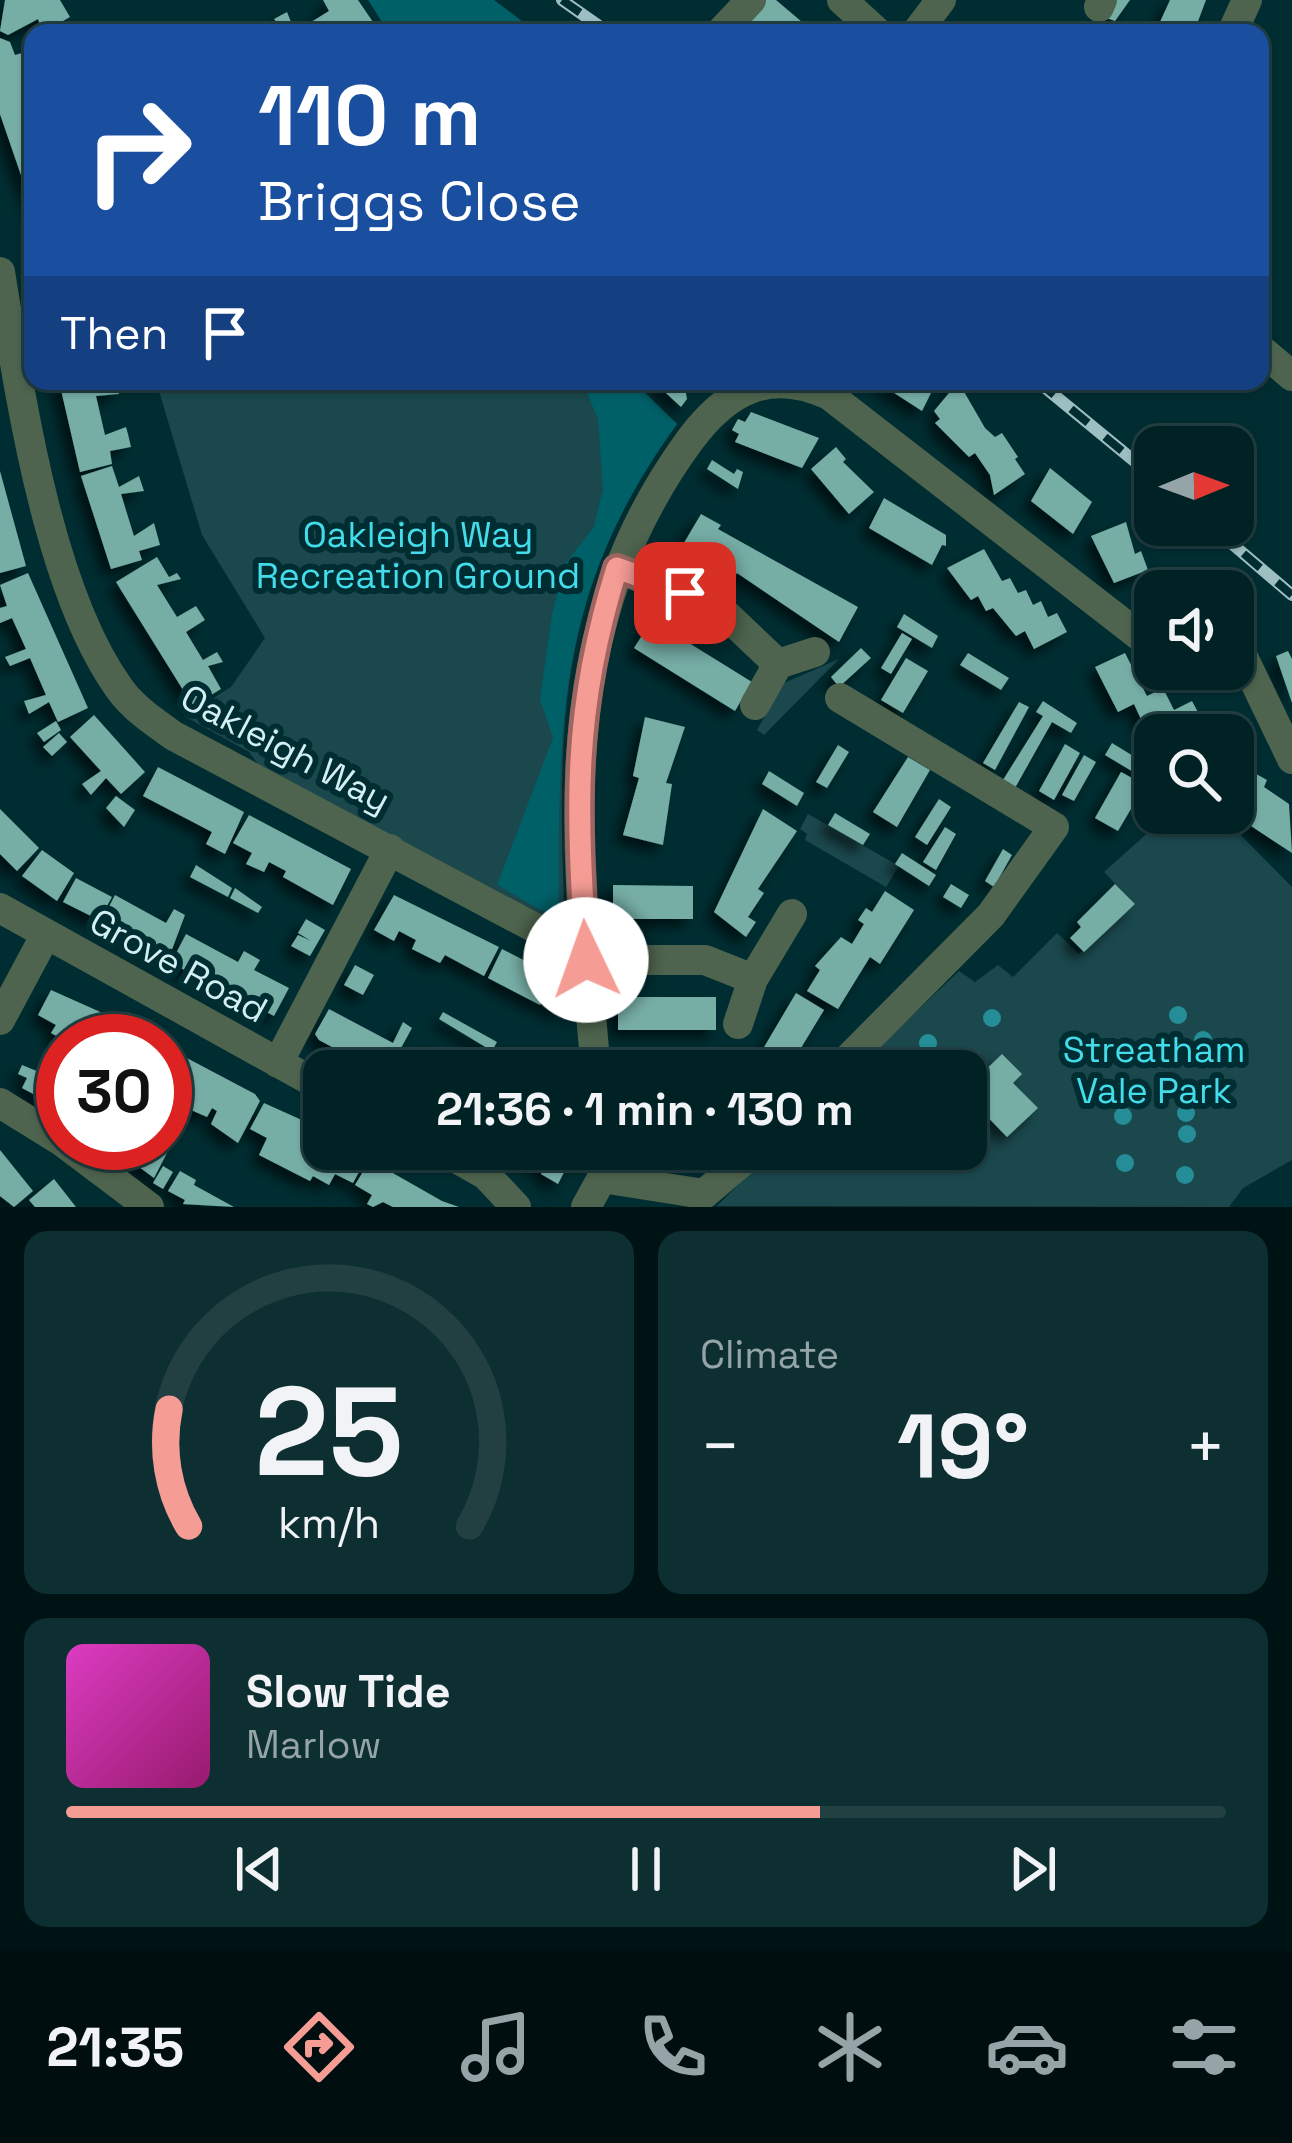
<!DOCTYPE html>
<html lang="en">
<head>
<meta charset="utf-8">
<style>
  :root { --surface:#002225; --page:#0e2f32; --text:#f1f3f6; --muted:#95a4a7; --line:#223f42; --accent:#f59c95 }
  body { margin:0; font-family:"Space Grotesk",sans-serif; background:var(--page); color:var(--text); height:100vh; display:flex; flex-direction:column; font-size:45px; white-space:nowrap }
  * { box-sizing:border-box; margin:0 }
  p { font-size:39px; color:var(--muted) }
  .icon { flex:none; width:66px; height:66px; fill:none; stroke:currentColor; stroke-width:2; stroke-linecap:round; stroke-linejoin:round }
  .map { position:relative; height:1207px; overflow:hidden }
  .panel { display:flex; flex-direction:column; gap:24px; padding:24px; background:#001314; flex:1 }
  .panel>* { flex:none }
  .guide { position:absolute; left:24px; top:24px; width:1245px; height:366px; border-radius:24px; box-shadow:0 3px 9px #0004,0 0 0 3px var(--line); background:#1a4fa0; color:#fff; overflow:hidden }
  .needle { width:78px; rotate:89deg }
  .fabs { position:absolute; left:1134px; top:426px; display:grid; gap:24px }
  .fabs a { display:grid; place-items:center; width:120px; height:120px; border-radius:24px; background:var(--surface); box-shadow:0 3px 9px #0004,0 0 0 3px var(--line); font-size:60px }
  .speed { position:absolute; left:36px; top:1014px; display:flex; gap:24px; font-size:60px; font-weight:700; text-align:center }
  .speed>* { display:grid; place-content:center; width:156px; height:156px; border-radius:50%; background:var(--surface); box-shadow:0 3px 9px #0004,0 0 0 3px var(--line); line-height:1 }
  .speed .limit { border:18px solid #d22; background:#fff; color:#111 }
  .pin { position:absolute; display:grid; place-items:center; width:102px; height:102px; color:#fff; margin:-51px; border-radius:24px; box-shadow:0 6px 18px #0006 }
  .me { position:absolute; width:132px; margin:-66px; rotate:357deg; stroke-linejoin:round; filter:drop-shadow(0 0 9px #0008) }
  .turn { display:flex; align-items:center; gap:42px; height:252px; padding:0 36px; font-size:54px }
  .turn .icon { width:156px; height:156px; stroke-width:2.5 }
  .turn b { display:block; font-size:84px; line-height:102px }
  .then { display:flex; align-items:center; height:114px; padding:0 36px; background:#0003; gap:24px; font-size:45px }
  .big { font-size:90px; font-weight:600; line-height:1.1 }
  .panel .widget { flex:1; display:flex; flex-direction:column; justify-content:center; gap:18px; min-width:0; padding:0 42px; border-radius:24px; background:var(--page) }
  .panel .dial { align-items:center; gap:0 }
  .dial svg { height:312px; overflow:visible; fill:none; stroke:var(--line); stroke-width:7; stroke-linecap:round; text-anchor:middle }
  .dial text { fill:var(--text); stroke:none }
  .song { display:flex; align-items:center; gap:36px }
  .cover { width:144px; height:144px; border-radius:18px; background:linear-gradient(135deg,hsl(310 70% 55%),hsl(320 70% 35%)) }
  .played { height:12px; border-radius:6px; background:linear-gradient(90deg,var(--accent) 65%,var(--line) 65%) }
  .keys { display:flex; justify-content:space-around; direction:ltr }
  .heat { display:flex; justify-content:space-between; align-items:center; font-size:66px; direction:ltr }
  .panel .tiles { flex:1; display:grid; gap:24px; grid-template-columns:1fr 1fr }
  .widget:last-child { grid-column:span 2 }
  .trip { position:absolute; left:303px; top:1050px; width:684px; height:120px; border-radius:24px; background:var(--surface); box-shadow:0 3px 9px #0004,0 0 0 3px var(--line); font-weight:600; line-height:120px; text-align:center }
  .menu { display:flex; height:192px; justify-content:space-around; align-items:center; background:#000e0f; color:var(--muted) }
  .menu .icon { width:84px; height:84px }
  .menu .selected { color:var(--accent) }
  .menu b { font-size:54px; color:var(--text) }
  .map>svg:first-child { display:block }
  .green { fill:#1a484d }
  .forest { fill:#006068 }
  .building { fill:#76aea6; filter:url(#shadow) }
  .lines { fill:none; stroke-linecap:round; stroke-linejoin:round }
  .minor { stroke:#4e644e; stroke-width:30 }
  .rail-casing { stroke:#9ebfc2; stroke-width:12 }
  .rail { stroke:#002d31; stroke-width:8; stroke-dasharray:22; stroke-linecap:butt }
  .tree { fill:#258d97 }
  .route-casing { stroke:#9f6561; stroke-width:30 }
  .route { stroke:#f59c95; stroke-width:21 }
  .labels { text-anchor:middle; stroke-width:12; stroke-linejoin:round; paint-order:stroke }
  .park-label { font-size:36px; fill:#43dceb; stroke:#002d31 }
  .street-label { font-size:36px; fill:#d2eff2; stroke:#002d31 }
</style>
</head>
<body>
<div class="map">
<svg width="1292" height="1207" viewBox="0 0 1292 1207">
  <defs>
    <filter id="shadow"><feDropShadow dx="-8" dy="8" stdDeviation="6" flood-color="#0009"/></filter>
  </defs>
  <rect width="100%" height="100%" fill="#002d31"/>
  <path class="green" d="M 156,381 L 633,381 L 677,424 C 555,592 557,728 565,927 L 258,764 L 249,752 L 184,716 L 231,687 L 265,638 L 202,535 Z
    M 839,659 L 764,735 L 757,730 L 784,683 Z
    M 1170,813 L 1219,813 L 1292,887 L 1292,1160 L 1243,1188 L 1229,1207 L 717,1206 L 774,1149 L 966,1149 L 966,1071 L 854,1071 L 959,971 L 975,982 L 998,965 L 1013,977 L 1057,933 L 1079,954 L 1135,904 L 1104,872 Z
    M 808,814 L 899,866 L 886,887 L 805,840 L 807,834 L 800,829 Z"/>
  <path class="forest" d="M 368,0 L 494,0 L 538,33 L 389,33 Z
    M 582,381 L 633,381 L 677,424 C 556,591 558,722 559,920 L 497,885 L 553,738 L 540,699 L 552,614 L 565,564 L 594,527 L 603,489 L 598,419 Z"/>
  <path class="building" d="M 5,0 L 60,0 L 70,17 L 56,25 L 61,33 L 43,33 L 38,19 L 8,35 L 0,31 Z
    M 323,0 L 358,0 L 373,22 L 356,33 L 286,33 L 274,19 L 287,12 L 295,32 L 329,11 Z
    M 759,0 L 776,0 L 815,33 L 768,33 L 755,22 L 751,28 L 740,21 Z
    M 1112,0 L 1130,0 L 1115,21 L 1101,16 Z
    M 1170,0 L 1206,0 L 1194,32 L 1155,33 Z
    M 0,38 L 10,42 L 15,55 L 22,53 L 25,70 L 33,68 L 33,76 L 23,79 L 33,109 L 33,210 L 0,114 Z
    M 59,381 L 116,381 L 119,394 L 96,396 L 105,435 L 126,427 L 128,434 L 131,447 L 110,451 L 112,464 L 80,472 Z
    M 653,381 L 684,381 L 687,399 L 681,407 Z
    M 884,381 L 937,381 L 922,411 L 882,385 Z
    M 944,381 L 959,383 L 985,428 L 995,437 L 1002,433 L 1018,457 L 1015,459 L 1025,474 L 994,495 L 990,475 L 975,453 L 969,457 L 935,423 L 940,419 L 934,411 L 954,387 Z
    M 751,412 L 819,438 L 802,468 L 735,442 L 739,434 L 732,430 L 738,419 L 745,422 Z
    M 836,447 L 846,459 L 843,462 L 874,492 L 849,514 L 811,469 Z
    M 712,460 L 734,474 L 737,469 L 743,472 L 738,489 L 707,469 Z
    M 112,466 L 119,487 L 139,476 L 144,491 L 121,494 L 134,536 L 154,523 L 160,545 L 139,551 L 142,560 L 111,569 L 81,476 Z
    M 1050,468 L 1092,502 L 1073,534 L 1031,501 Z
    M 0,471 L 26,566 L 0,573 Z
    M 884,498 L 946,535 L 946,546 L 942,545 L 932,565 L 869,528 Z
    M 701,514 L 721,525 L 718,529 L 858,607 L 839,642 L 737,573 L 734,577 L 681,548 Z
    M 1126,522 L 1135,554 L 1141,551 L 1148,570 L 1114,583 L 1091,536 Z
    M 984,549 L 1002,581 L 1010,578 L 1018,593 L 1026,590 L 1033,605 L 1041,601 L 1048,617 L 1057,613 L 1067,632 L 1034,649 L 1025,631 L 1016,636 L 993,608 L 986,611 L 978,596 L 971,600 L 947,568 Z
    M 157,557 L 169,577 L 177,573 L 181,579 L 157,585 L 177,617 L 196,606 L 205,620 L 186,632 L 203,660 L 217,652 L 223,662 L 208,666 L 221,689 L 193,706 L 116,582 Z
    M 28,573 L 88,708 L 58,722 L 49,702 L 29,714 L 24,701 L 46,695 L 30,658 L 10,666 L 5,657 L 26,649 L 12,618 L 0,623 L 0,608 L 7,606 L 0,585 Z
    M 1178,576 L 1184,591 L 1155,591 L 1151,607 L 1144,589 Z
    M 904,614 L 938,636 L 932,648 L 897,627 Z
    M 652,620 L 752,682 L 735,711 L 634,648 Z
    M 902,633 L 912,639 L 891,674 L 881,668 Z
    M 861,648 L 871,658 L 839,687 L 831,677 Z
    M 1288,651 L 1292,659 L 1292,703 L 1276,656 Z
    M 968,653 L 1009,678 L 1001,690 L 960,665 Z
    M 1125,653 L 1147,696 L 1163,688 L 1174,710 L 1192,701 L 1208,731 L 1155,735 L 1155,750 L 1134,704 L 1118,712 L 1095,667 Z
    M 906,658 L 928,671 L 903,713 L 881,700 Z
    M 1043,701 L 1077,723 L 1071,733 L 1052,722 L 1015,788 L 1003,780 L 1043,716 L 1036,712 Z
    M 1019,702 L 1029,707 L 995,770 L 983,763 Z
    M 94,715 L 145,772 L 121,794 L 106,778 L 91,795 L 82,784 L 101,771 L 70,737 Z
    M 645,717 L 685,727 L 666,783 L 672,784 L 663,845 L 623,835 L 639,778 L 633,776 Z
    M 56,721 L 61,730 L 44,742 L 37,733 Z
    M 59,733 L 67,742 L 52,756 L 43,747 Z
    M 1112,743 L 1148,765 L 1140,776 L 1105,755 Z
    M 1065,744 L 1080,753 L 1054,800 L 1039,791 Z
    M 838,745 L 849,752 L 827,788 L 816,782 Z
    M 1084,755 L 1096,762 L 1074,801 L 1062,795 Z
    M 908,757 L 930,770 L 897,827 L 873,812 Z
    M 1233,761 L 1267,780 L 1264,787 L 1289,804 L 1292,853 L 1245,822 L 1251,810 L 1233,802 Z
    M 158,767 L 244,812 L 225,854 L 206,844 L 212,832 L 143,796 Z
    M 769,771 L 804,793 L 797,806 L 762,784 Z
    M 1121,772 L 1145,785 L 1118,831 L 1095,818 Z
    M 116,796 L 135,810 L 124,827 L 106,808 Z
    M 939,799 L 951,807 L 927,845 L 915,837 Z
    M 0,809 L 39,848 L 17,871 L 0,854 Z
    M 763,809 L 797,831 L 758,889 L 764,893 L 748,917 L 756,922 L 746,937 L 714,912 Z
    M 835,813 L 870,834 L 863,845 L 828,825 Z
    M 249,815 L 351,869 L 333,905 L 283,877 L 286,871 L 269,862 L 264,872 L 246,864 L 252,853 L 233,843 Z
    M 945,827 L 956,834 L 936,870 L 923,862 Z
    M 1003,849 L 1012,855 L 994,887 L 985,881 Z
    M 42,850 L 74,873 L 57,901 L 22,876 Z
    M 902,853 L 936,875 L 929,886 L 895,864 Z
    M 196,865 L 232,888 L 228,897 L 190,877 Z
    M 76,878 L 112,897 L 99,920 L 63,902 Z
    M 951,884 L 969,895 L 961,908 L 943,897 Z
    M 1115,884 L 1135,904 L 1084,952 L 1070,938 L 1081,927 L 1077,922 Z
    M 613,885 L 693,886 L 693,919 L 613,919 Z
    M 235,888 L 262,907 L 258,913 L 230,898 Z
    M 885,891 L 914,910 L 880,964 L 870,957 L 838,1009 L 807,991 L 820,970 L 815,966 L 841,937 L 852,944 L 864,924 L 858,920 L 866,908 L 872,912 Z
    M 115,895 L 166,923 L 174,909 L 185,915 L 168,960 L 100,924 Z
    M 394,895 L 499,947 L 484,976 L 445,955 L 440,963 L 412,949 L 416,940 L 399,931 L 394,941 L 374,930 Z
    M 306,919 L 325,930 L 310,956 L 291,946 L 298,935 L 311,941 L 298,933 Z
    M 186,934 L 238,962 L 244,951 L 260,960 L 254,970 L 289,988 L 274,1016 L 171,963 Z
    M 502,949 L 555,976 L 540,1005 L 488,978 Z
    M 355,965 L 374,975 L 363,995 L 344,985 Z
    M 553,987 L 559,990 L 561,1013 L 543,1005 Z
    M 51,990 L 116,1019 L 147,1041 L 86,1041 L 73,1033 L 66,1041 L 51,1033 L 56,1025 L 38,1015 Z
    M 796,993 L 824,1010 L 787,1071 L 750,1071 Z
    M 618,997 L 716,997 L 716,1030 L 618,1030 Z
    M 329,1009 L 393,1043 L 403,1022 L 412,1028 L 401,1048 L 436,1066 L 433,1071 L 377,1071 L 319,1040 L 315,1034 Z
    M 443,1012 L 497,1042 L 492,1051 L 439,1019 Z
    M 166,1047 L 255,1094 L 260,1101 L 238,1143 L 211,1124 L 217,1111 L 212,1108 L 207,1117 L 173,1102 L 176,1090 L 165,1110 Z
    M 549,1054 L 567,1062 L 563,1071 L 543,1065 Z
    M 1002,1054 L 1022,1074 L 1013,1083 L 1038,1108 L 1007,1137 L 979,1108 L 984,1103 L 968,1087 Z
    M 22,1065 L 49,1076 L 46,1082 L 52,1085 L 63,1066 L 63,1113 L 35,1102 L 39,1097 L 22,1088 L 27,1078 L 18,1074 Z
    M 264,1103 L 324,1130 L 324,1149 L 362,1151 L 367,1157 L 353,1183 L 335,1174 L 329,1185 L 313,1176 L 310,1181 L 259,1155 L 267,1138 L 250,1129 Z
    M 129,1143 L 167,1153 L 154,1178 L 123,1155 Z
    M 532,1149 L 562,1149 L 573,1155 L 558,1184 L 541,1174 L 544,1168 L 526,1159 Z
    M 0,1150 L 33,1191 L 14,1207 L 0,1196 Z
    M 370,1160 L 442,1201 L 459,1207 L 393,1207 L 383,1202 L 373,1207 L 367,1204 L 372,1195 L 355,1185 Z
    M 163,1166 L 173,1172 L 163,1189 L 153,1183 Z
    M 180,1171 L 196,1180 L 194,1185 L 234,1207 L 183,1204 L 185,1200 L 168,1191 Z
    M 54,1179 L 76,1207 L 35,1207 L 29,1200 Z"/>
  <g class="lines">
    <path class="minor" d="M 842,0 L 878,33
      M 1099,7 L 1102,0
      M 720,33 L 751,0
      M 916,33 L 941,0
      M 1232,33 L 1247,0
      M 0,272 C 20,394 47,587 119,688 C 133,708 154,722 174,736 L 552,937
      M 1260,349 L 1292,376
      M 617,568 L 721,610 L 778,664 L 815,652
      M 1242,655 L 1292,759
      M 755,705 L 778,664
      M 0,908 L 324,1088
      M 586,960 L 705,960 L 753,979 L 792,914
      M 0,1020 L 45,936
      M 738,1024 L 753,979
      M 278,1063 L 390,849
      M 596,1071 C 576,845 547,635 690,440 C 726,391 769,367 829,395 L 1155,648
      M 836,1071 L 991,915 L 1054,827 L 840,698
      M 0,1103 L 63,1142
      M 64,1143 L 149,1207
      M 440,1149 L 486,1175 L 516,1207
      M 602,1178 L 704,1194 L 757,1149
      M 586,1207 L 602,1178 L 603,1149"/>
    <defs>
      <path id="rail" d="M 562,0 L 609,33
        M 1037,381 L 1155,478
        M 1210,525 L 1292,595"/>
    </defs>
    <use href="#rail" class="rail-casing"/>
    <use href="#rail" class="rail"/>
  </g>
  <g class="tree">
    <circle cx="1178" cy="1015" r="9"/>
    <circle cx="992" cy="1018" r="9"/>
    <circle cx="1203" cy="1040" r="9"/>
    <circle cx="928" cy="1043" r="9"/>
    <circle cx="1169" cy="1049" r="9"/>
    <circle cx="973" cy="1059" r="9"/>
    <circle cx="1186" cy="1113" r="9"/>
    <circle cx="1123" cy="1116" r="9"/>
    <circle cx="1187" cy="1134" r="9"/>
    <circle cx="1125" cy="1163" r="9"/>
    <circle cx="1185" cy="1175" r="9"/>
  </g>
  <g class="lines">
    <defs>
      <path id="route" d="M 586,960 C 577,809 571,714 617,568 L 685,593"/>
    </defs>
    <use href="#route" class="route-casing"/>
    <use href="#route" class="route"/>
  </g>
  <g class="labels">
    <g class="park-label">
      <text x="418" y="547">Oakleigh Way<tspan x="418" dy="41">Recreation Ground</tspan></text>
      <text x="1154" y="1062">Streatham<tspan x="1154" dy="41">Vale Park</tspan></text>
    </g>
    <g class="street-label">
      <text transform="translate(286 748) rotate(28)" y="13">Oakleigh Way</text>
      <text transform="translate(179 965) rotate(29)" y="13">Grove Road</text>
    </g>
  </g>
</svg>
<div class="fabs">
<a><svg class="needle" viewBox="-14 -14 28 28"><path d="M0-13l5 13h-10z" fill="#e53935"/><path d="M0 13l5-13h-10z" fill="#95a4a7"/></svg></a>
<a><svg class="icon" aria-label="sound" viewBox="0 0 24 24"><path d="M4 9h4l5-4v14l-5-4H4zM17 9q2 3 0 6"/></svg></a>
<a><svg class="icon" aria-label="search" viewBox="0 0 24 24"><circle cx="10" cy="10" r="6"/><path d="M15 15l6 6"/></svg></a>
</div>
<div class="speed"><div class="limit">30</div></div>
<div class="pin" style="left:685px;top:593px;background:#d93025"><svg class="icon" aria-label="arrive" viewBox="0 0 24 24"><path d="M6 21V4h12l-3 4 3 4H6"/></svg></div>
<svg class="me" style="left:586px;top:960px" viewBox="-20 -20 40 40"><circle r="19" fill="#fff"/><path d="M0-13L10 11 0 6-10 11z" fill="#f59c95"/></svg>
<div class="trip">21:36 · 1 min · 130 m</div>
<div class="guide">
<div class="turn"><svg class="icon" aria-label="right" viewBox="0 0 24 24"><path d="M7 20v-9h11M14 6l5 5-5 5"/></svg><div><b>110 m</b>Briggs Close</div></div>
<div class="then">Then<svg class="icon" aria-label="arrive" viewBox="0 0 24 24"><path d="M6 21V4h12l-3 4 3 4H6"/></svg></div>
</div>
</div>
<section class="panel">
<div class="tiles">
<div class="widget dial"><svg viewBox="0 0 100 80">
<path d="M14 69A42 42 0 1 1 86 69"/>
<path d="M14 69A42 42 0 0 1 9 39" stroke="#f59c95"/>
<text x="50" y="56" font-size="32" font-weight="700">25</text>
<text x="50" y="72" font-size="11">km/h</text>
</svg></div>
<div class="widget"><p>Climate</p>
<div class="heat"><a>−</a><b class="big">19°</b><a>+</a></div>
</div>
<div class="widget">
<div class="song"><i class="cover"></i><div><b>Slow Tide</b><p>Marlow</p></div></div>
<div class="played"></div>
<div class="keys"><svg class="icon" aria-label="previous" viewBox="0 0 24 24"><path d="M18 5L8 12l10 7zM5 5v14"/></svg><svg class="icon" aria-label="pause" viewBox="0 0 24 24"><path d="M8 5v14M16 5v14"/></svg><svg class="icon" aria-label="next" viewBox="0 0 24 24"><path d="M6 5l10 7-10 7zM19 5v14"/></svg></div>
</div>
</div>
</section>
<nav class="menu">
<b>21:35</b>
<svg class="icon selected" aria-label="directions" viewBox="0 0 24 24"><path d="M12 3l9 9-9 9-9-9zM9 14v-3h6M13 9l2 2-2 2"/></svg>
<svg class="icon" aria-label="music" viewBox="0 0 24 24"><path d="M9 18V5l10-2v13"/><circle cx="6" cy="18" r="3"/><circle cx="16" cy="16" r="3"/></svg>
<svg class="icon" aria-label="phone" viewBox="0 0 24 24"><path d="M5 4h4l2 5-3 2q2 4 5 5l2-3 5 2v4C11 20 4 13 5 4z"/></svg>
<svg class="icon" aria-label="climate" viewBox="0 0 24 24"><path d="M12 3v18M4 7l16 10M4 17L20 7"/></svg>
<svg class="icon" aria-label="car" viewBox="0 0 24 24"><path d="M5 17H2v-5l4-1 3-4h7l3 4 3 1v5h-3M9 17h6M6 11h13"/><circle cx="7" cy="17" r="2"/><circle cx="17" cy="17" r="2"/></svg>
<svg class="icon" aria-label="filters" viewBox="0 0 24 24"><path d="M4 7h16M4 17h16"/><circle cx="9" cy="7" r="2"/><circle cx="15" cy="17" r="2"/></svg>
</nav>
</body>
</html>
